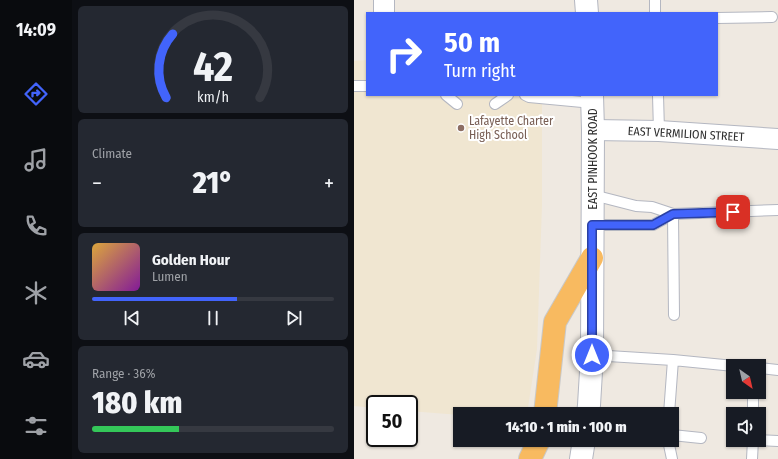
<!DOCTYPE html>
<html lang="en">
<head>
<meta charset="utf-8">
<style>
  :root { --surface:#171b24; --page:#242831; --text:#f1f3f6; --muted:#9ea1a6; --line:#363941; --accent:#4264fb }
  body { margin:0; font-family:"Fira Sans Condensed",sans-serif; background:var(--page); color:var(--text); height:100vh; display:flex; flex-direction:column; font-size:15px; white-space:nowrap }
  * { box-sizing:border-box; margin:0 }
  p { font-size:13px; color:var(--muted) }
  .icon { flex:none; width:22px; height:22px; fill:none; stroke:currentColor; stroke-width:2; stroke-linecap:round; stroke-linejoin:round }
  .map { position:relative; flex:1; overflow:hidden }
  .panel { display:flex; flex-direction:column; gap:6px; padding:6px; background:#0d0f14; width:282px }
  .panel>* { flex:none }
  .banner { position:absolute; left:12px; top:12px; width:352px; height:84px; border-radius:0px; box-shadow:0 1px 3px #0004; background:#4264fb; color:#fff; overflow:hidden }
  .needle { width:26px; rotate:146deg }
  .buttons { position:absolute; left:372px; top:359px; display:grid; gap:8px }
  .buttons a { display:grid; place-items:center; width:40px; height:40px; border-radius:0px; background:var(--surface); box-shadow:0 1px 3px #0004; font-size:20px }
  .speed { position:absolute; left:12px; top:395px; display:flex; gap:8px; font-size:20px; font-weight:700; text-align:center }
  .speed>* { display:grid; place-content:center; width:52px; height:52px; border-radius:50%; background:var(--surface); box-shadow:0 1px 3px #0004; line-height:1 }
  .speed .limit { border:2px solid #111; border-radius:6px; background:#fff; color:#111 }
  .pin { position:absolute; display:grid; place-items:center; width:34px; height:34px; color:#fff; margin:-17px; border-radius:8px; box-shadow:0 2px 6px #0006 }
  .me { position:absolute; width:44px; margin:-22px; rotate:0deg; stroke-linejoin:round; filter:drop-shadow(0 0 3px #0008) }
  .turn { display:flex; align-items:center; gap:14px; height:84px; padding:0 12px; font-size:18px }
  .turn .icon { width:52px; height:52px; stroke-width:2.5 }
  .turn b { display:block; font-size:28px; line-height:34px }
  .big { font-size:30px; font-weight:800; line-height:1.1 }
  .panel .card { flex:1; display:flex; flex-direction:column; justify-content:center; gap:6px; min-width:0; padding:0 14px; border-radius:6px; background:var(--page) }
  .panel .dial { align-items:center; gap:0 }
  .dial svg { height:104px; overflow:visible; fill:none; stroke:var(--line); stroke-width:7; stroke-linecap:round; text-anchor:middle }
  .dial text { fill:var(--text); stroke:none }
  .song { display:flex; align-items:center; gap:12px }
  .cover { width:48px; height:48px; border-radius:6px; background:linear-gradient(135deg,hsl(40 70% 55%),hsl(290 70% 35%)) }
  .played { height:4px; border-radius:2px; background:linear-gradient(90deg,var(--accent) 60%,var(--line) 60%) }
  .keys { display:flex; justify-content:space-around; direction:ltr }
  .heat { display:flex; justify-content:space-between; align-items:center; font-size:22px; direction:ltr }
  .charge { height:6px; border-radius:3px; background:linear-gradient(90deg,#34c759 36%,var(--line) 0) }
  .trip { position:absolute; left:99px; top:407px; width:226px; height:40px; border-radius:0px; background:var(--surface); box-shadow:0 1px 3px #0004; font-weight:800; line-height:40px; text-align:center }
  main { display:flex; flex:1; min-height:0 }
  .tab-bar { display:flex; flex-direction:column; width:72px; justify-content:space-around; align-items:center; background:#090b0e; color:var(--muted) }
  .tab-bar .icon { width:28px; height:28px }
  .tab-bar .selected { color:var(--accent) }
  .tab-bar b { font-size:18px; color:var(--text) }
  .map>svg:first-child { display:block }
  .education { fill:#f0e6d1 }
  .lines { fill:none; stroke-linecap:round; stroke-linejoin:round }
  .service-casing { stroke:#b4b7c1; stroke-width:12 }
  .minor-casing { stroke:#b4b7c1; stroke-width:22 }
  .secondary-casing { stroke:#b4b7c1; stroke-width:24 }
  .trunk-casing { stroke:#c9c9c9; stroke-width:24 }
  .service { stroke:#fff; stroke-width:10 }
  .minor { stroke:#fff; stroke-width:20 }
  .secondary { stroke:#fff; stroke-width:22 }
  .trunk { stroke:#f8ba60; stroke-width:22 }
  .route-casing { stroke:#2b41a3; stroke-width:10 }
  .route { stroke:#4264fb; stroke-width:7 }
  .education-dot { fill:#8d6e63; stroke:#fff; stroke-width:1.5 }
  .labels { text-anchor:middle; stroke-width:4; stroke-linejoin:round; paint-order:stroke }
  .education-label { font-size:12px; fill:#785e54; stroke:#fff; text-anchor:start }
  .street-label { font-size:12px; fill:#2e2e2e; stroke:#fff }
</style>
</head>
<body>
<main>
<nav class="tab-bar">
<b>14:09</b>
<svg class="icon selected" aria-label="directions" viewBox="0 0 24 24"><path d="M12 3l9 9-9 9-9-9zM9 14v-3h6M13 9l2 2-2 2"/></svg>
<svg class="icon" aria-label="music" viewBox="0 0 24 24"><path d="M9 18V5l10-2v13"/><circle cx="6" cy="18" r="3"/><circle cx="16" cy="16" r="3"/></svg>
<svg class="icon" aria-label="phone" viewBox="0 0 24 24"><path d="M5 4h4l2 5-3 2q2 4 5 5l2-3 5 2v4C11 20 4 13 5 4z"/></svg>
<svg class="icon" aria-label="climate" viewBox="0 0 24 24"><path d="M12 3v18M4 7l16 10M4 17L20 7"/></svg>
<svg class="icon" aria-label="car" viewBox="0 0 24 24"><path d="M5 17H2v-5l4-1 3-4h7l3 4 3 1v5h-3M9 17h6M6 11h13"/><circle cx="7" cy="17" r="2"/><circle cx="17" cy="17" r="2"/></svg>
<svg class="icon" aria-label="filters" viewBox="0 0 24 24"><path d="M4 7h16M4 17h16"/><circle cx="9" cy="7" r="2"/><circle cx="15" cy="17" r="2"/></svg>
</nav>
<section class="panel">
<div class="card dial"><svg viewBox="0 0 100 80">
<path d="M14 69A42 42 0 1 1 86 69"/>
<path d="M14 69A42 42 0 0 1 19 20" stroke="#4264fb"/>
<text x="50" y="56" font-size="32" font-weight="700">42</text>
<text x="50" y="72" font-size="11">km/h</text>
</svg></div>
<div class="card"><p>Climate</p>
<div class="heat"><a>−</a><b class="big">21°</b><a>+</a></div>
</div>
<div class="card">
<div class="song"><i class="cover"></i><div><b>Golden Hour</b><p>Lumen</p></div></div>
<div class="played"></div>
<div class="keys"><svg class="icon" aria-label="previous" viewBox="0 0 24 24"><path d="M18 5L8 12l10 7zM5 5v14"/></svg><svg class="icon" aria-label="pause" viewBox="0 0 24 24"><path d="M8 5v14M16 5v14"/></svg><svg class="icon" aria-label="next" viewBox="0 0 24 24"><path d="M6 5l10 7-10 7zM19 5v14"/></svg></div>
</div>
<div class="card"><p>Range · 36%</p><b class="big">180 km</b><div class="charge"></div></div>
</section>
<div class="map">
<svg width="424" height="459" viewBox="0 0 424 459">
  <rect width="100%" height="100%" fill="#efe9e1"/>
  <path class="education" d="M 13,60 L 13,95 L 188,95 L 188,205 L 183,349 L 173,414 L 106,414 L 106,415 L 55,411 L 55,404 L 21,404 L 21,408 L 0,406 L 0,61 Z"/>
  <g class="lines">
    <defs>
      <path id="service" d="M 301,0 L 301,13
        M 363,18 L 418,17
        M 0,86 L 13,86
        M 92,95 L 103,104
        M 171,95 L 175,97 L 239,103
        M 304,95 L 305,131
        M 141,104 L 154,95
        M 239,195 L 282,206 L 298,207 L 319,214 L 424,210
        M 319,214 L 320,315
        M 239,225 L 299,225 L 319,214
        M 238,355 L 319,360 L 380,366
        M 405,368 L 424,370
        M 315,414 L 319,360
        M 399,414 L 399,392
        M 318,435 L 347,438
        M 314,440 L 318,459
        M 405,440 L 424,441
        M 398,459 L 399,440"/>
      <path id="minor" d="M 30,0 L 30,13
        M 239,130 L 305,131 L 424,139"/>
      <path id="secondary" d="M 232,0 L 233,13
        M 234,414 L 235,405 L 238,355 L 239,130 L 238,95
        M 227,459 L 230,440"/>
      <path id="trunk" d="M 191,414 L 201,322 L 238,258
        M 176,459 L 185,440"/>
    </defs>
    <use href="#service" class="service-casing"/>
    <use href="#minor" class="minor-casing"/>
    <use href="#secondary" class="secondary-casing"/>
    <use href="#trunk" class="trunk-casing"/>
    <use href="#service" class="service"/>
    <use href="#minor" class="minor"/>
    <use href="#secondary" class="secondary"/>
    <use href="#trunk" class="trunk"/>
  </g>
  <g class="lines">
    <defs>
      <path id="route" d="M 238,355 L 238,225 L 299,225 L 319,214 L 379,212"/>
    </defs>
    <use href="#route" class="route-casing"/>
    <use href="#route" class="route"/>
  </g>
  <circle class="education-dot" cx="107" cy="128" r="4"/>
  <g class="labels">
    <g class="education-label">
      <text x="115" y="125">Lafayette Charter<tspan x="115" dy="14">High School</tspan></text>
    </g>
    <g class="street-label">
      <text transform="translate(332 134) rotate(3)" y="4">EAST VERMILION STREET</text>
      <text transform="translate(239 159) rotate(-90)" y="4">EAST PINHOOK ROAD</text>
    </g>
  </g>
</svg>
<div class="buttons">
<a><svg class="needle" viewBox="-14 -14 28 28"><path d="M0-13l5 13h-10z" fill="#e53935"/><path d="M0 13l5-13h-10z" fill="#9ea1a6"/></svg></a>
<a><svg class="icon" aria-label="sound" viewBox="0 0 24 24"><path d="M4 9h4l5-4v14l-5-4H4zM17 9q2 3 0 6"/></svg></a>
</div>
<div class="speed"><div class="limit">50</div></div>
<div class="pin" style="left:379px;top:212px;background:#d93025"><svg class="icon" aria-label="arrive" viewBox="0 0 24 24"><path d="M6 21V4h12l-3 4 3 4H6"/></svg></div>
<svg class="me" style="left:238px;top:355px" viewBox="-20 -20 40 40"><circle r="17" fill="#4264fb" stroke="#fff" stroke-width="3"/><path d="M0-11L8 9 0 5-8 9z" fill="#fff"/></svg>
<div class="trip">14:10 · 1 min · 100 m</div>
<div class="banner">
<div class="turn"><svg class="icon" aria-label="right" viewBox="0 0 24 24"><path d="M7 20v-9h11M14 6l5 5-5 5"/></svg><div><b>50 m</b>Turn right</div></div>
</div>
</div>
</main>
</body>
</html>
